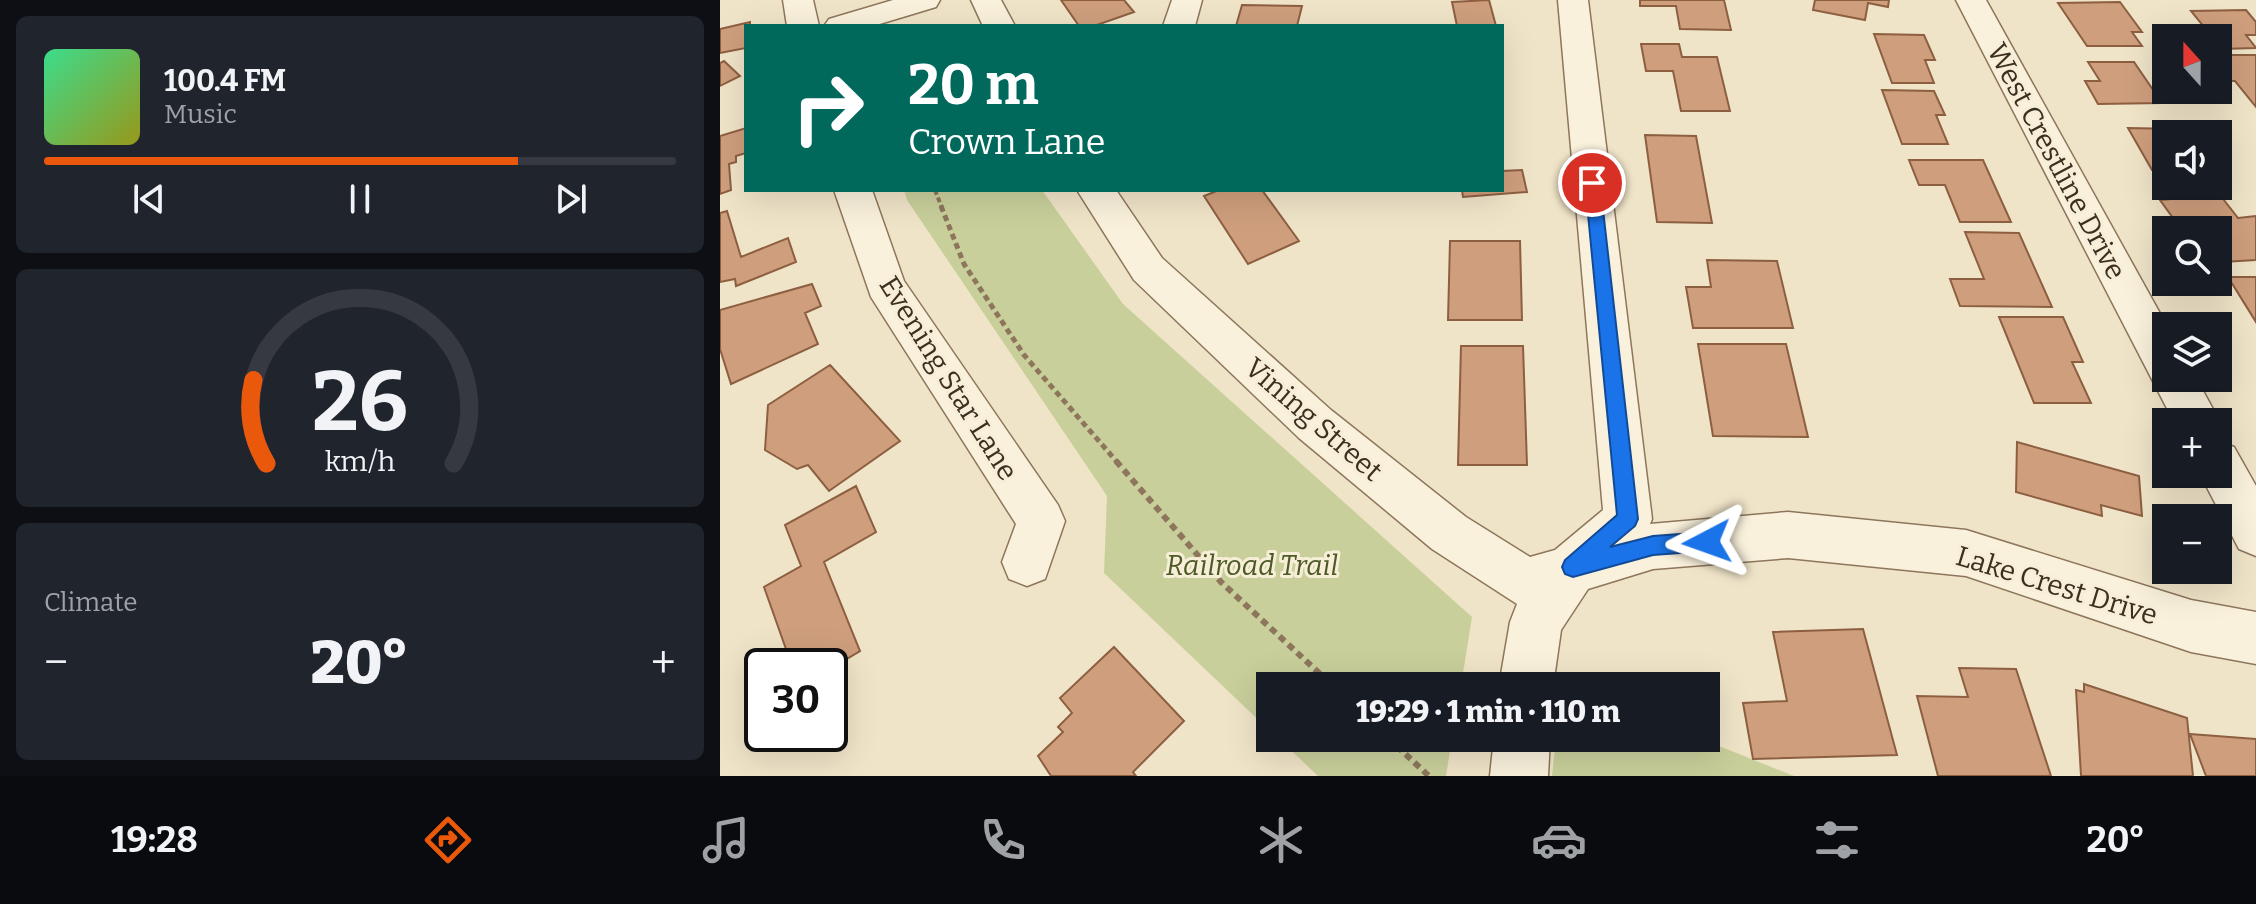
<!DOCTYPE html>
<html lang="en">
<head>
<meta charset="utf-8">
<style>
  :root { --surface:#171b24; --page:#20242c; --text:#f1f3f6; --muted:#9ea1a6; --line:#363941; --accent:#ea580c }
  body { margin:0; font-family:Bitter,serif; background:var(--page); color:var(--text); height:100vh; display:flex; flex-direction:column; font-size:30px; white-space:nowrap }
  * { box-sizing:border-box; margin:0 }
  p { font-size:26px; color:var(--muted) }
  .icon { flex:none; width:44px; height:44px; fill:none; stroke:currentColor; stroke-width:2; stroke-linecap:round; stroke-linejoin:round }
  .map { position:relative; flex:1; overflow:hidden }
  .panel { display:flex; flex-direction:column; gap:16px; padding:16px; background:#0d0f14; width:720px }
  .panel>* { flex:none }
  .top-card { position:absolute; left:24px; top:24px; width:760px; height:168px; border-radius:0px; box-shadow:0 8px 32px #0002; background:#00695c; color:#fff; overflow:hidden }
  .needle { width:52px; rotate:339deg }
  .fabs { position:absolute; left:1432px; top:24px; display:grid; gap:16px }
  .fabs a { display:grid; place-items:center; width:80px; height:80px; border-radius:0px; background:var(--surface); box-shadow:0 8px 32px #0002; font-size:40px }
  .speed { position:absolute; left:24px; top:648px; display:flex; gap:16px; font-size:40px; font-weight:700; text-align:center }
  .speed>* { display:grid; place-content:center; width:104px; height:104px; border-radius:50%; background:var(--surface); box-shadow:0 8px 32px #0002; line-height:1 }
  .speed .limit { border:4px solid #111; border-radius:12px; background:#fff; color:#111 }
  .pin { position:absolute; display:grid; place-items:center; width:68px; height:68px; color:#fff; margin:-34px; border:4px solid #fff; border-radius:50%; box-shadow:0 2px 8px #0007 }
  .me { position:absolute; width:88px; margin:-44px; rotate:266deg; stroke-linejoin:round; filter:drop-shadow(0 0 6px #0008) }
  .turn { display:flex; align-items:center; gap:28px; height:168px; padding:0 32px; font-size:36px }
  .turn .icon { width:104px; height:104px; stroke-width:2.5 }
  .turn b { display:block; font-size:56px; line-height:68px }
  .big { font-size:60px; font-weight:800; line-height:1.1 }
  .panel .tile { flex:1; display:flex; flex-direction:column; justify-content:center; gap:12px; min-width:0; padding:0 28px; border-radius:12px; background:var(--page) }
  .panel .dial { align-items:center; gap:0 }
  .dial svg { height:208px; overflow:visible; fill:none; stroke:var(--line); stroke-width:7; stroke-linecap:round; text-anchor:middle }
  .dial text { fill:var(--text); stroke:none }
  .song { display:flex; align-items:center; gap:24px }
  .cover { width:96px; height:96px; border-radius:12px; background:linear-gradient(135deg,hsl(150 70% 55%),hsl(60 70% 35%)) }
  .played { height:8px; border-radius:4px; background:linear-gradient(90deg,var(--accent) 75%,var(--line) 75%) }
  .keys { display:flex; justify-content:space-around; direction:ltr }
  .heat { display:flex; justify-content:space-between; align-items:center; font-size:44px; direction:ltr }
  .trip { position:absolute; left:536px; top:672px; width:464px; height:80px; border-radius:0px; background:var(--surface); box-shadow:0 8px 32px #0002; font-weight:800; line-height:80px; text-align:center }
  .menu { display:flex; height:128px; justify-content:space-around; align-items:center; background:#090b0e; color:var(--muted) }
  .menu .icon { width:56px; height:56px }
  .menu .active { color:var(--accent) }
  .menu b { font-size:36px; color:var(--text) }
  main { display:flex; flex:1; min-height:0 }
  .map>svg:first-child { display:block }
  .green { fill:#c9cf9b }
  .building { fill:#cf9f7d; stroke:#8d5f41; stroke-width:2 }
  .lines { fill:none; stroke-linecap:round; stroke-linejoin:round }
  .minor-casing { stroke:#8d765c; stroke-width:3 }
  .path-far2 { stroke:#8d765c; stroke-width:4; stroke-dasharray:5 3; stroke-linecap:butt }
  .path-far1 { stroke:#8d765c; stroke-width:5; stroke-dasharray:6 4; stroke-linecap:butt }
  .path { stroke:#8d765c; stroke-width:6; stroke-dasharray:7 5; stroke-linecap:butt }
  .minor { fill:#faf1dc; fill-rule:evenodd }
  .route { fill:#1a73e8; stroke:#114b97; stroke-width:2 }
  .labels { text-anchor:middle; stroke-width:6; stroke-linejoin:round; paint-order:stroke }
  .street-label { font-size:28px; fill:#3d2e20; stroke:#f7eed8 }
  .park-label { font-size:28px; font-style:italic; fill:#4d5a26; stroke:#f7eed8 }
</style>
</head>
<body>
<main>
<section class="panel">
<div class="tile">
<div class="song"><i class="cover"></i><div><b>100.4 FM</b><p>Music</p></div></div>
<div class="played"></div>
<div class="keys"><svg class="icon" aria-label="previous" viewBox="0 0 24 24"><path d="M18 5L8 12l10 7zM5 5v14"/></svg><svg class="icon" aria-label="pause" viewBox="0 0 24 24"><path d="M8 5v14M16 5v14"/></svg><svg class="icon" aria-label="next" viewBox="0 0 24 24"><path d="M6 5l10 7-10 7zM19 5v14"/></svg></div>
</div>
<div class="tile dial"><svg viewBox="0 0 100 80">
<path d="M14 69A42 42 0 1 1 86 69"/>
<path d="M14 69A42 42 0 0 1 9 37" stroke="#ea580c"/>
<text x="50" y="56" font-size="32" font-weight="700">26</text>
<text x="50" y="72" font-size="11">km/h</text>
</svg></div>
<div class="tile"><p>Climate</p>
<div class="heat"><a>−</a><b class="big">20°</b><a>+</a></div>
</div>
</section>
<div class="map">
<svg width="1536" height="776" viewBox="0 0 1536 776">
  <rect width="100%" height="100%" fill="#f0e4c8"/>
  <path class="green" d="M 184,190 L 322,190 L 403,304 L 752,617 L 741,686 L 550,686 L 550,731 L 384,573 L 387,496 L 187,200 Z
    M 558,738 L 732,738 L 726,776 L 598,776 Z
    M 836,738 L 979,738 L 1074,776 L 832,776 Z"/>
  <path class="building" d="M 341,0 L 404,0 L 414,12 L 374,26 L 359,26 Z
    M 769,0 L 776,26 L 737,26 L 732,2 Z
    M 920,0 L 1004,0 L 1011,30 L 960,29 L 956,6 L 920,6 Z
    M 1095,0 L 1169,0 L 1168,7 L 1148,3 L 1145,20 L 1093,10 Z
    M 1400,2 L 1422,32 L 1412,32 L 1422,46 L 1367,46 L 1338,3 Z
    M 522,5 L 582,6 L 577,26 L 516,26 Z
    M 1526,10 L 1536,22 L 1536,35 L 1526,35 L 1536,48 L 1501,49 L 1498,38 L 1493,38 L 1471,11 Z
    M 30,22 L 30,26 L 26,26 L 26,48 L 0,53 L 0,29 Z
    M 1154,34 L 1204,35 L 1215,60 L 1205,60 L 1214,83 L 1172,83 Z
    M 921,44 L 959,44 L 962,57 L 997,57 L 1010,111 L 961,111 L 953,71 L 926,71 Z
    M 1498,55 L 1536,55 L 1536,107 L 1515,81 L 1504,81 L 1498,73 Z
    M 4,61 L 20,76 L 0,86 L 0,63 Z
    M 1368,62 L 1414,62 L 1442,103 L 1378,104 L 1365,81 L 1380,81 Z
    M 1162,90 L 1214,91 L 1225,115 L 1216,115 L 1228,144 L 1182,144 Z
    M 26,128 L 26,153 L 16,156 L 16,162 L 9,164 L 11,190 L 0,194 L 0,136 Z
    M 1408,128 L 1457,129 L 1460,134 L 1446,134 L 1446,170 L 1432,170 Z
    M 925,135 L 976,136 L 992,223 L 937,222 Z
    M 1189,160 L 1263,160 L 1291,222 L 1240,222 L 1225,185 L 1199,185 Z
    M 802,170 L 807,192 L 743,197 L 742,190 L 782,190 L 782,171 Z
    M 499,190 L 542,190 L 579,241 L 528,264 L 484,196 Z
    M 1500,195 L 1518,218 L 1536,216 L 1536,260 L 1503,262 L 1498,255 L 1498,230 L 1461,229 L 1440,200 Z
    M 7,211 L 21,257 L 68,238 L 76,262 L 16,286 L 15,279 L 0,282 L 0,213 Z
    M 1245,232 L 1299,233 L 1332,307 L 1240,306 L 1230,279 L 1264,279 Z
    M 730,241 L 800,241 L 802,320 L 728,320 Z
    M 987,260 L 1057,261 L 1073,328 L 973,328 L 966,287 L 991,287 Z
    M 1508,277 L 1536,277 L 1536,322 Z
    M 92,284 L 101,306 L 85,313 L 98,344 L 11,384 L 0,349 L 0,310 Z
    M 1279,317 L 1343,317 L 1363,362 L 1352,362 L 1371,403 L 1314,403 Z
    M 978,344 L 1066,344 L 1088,437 L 993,436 Z
    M 741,346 L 803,346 L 807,465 L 738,465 Z
    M 110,365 L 180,441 L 109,491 L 88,465 L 77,469 L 45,450 L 48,405 Z
    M 1297,442 L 1419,476 L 1422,516 L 1381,505 L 1382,516 L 1296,492 Z
    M 136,486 L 156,532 L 104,562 L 140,651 L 110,669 L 110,666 L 72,666 L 44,587 L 81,566 L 65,525 Z
    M 1143,629 L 1177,755 L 1033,759 L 1023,703 L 1067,701 L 1053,632 Z
    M 394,647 L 464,721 L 413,772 L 416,776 L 331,776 L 318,756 L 343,732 L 338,727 L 352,713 L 340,698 Z
    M 1239,668 L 1296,669 L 1331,776 L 1218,776 L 1197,696 L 1248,697 Z
    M 1364,684 L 1467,718 L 1473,776 L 1361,776 L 1356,690 L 1364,692 Z
    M 1470,734 L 1536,739 L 1536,776 L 1486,776 Z"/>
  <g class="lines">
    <defs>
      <path id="minor" d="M 63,0 L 93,0 L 99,26 L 67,26 Z
        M 173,0 L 220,0 L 216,7 L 153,26 L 104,26 L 109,19 Z
        M 251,0 L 281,0 L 295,26 L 263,26 Z
        M 452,0 L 482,0 L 475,26 L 443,26 Z
        M 838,0 L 868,0 L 932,519 L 930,524 L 1068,512 L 1246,530 L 1471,600 L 1536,612 L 1536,664 L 1471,652 L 1246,576 L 1068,558 L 933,569 L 868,589 L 841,630 L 833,686 L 779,686 L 790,622 L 797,604 L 712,549 L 579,438 L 414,280 L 357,190 L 396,190 L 442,258 L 611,410 L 746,517 L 810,557 L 835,550 L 883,510 Z
        M 1236,0 L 1266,0 L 1447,326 L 1446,378 L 1476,378 L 1500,422 L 1498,425 L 1498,422 L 1454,422 Z
        M 114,190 L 152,190 L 184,281 L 338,505 L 345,521 L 325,579 L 307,586 L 289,579 L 282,562 L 296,524 L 151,297 Z
        M 1498,441 L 1514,447 L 1536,486 L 1536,556 L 1519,549 L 1480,474 L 1498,474 Z
        M 774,738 L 830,738 L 828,776 L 770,776 Z"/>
    </defs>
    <use href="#minor" class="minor-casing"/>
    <path class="path-far2" d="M 215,190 L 222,208"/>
    <path class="path-far1" d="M 221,206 L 244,264 L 304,355 L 398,463"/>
    <path class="path" d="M 396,461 L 501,582 L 613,686
      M 668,738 L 709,776"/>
    <use href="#minor" class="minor"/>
  </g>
  <path class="route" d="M 872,178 L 880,183 L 918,519 L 915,526 L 890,547 L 933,536 L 987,532 L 994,535 L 997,542 L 994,548 L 987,551 L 933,555 L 853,577 L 845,574 L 842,567 L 845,560 L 897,515 L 865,183 Z"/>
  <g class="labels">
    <g class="street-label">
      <text transform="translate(1337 161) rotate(62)" y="10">West Crestline Drive</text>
      <text transform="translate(229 378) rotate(58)" y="10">Evening Star Lane</text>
      <text transform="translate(594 419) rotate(41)" y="10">Vining Street</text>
      <text transform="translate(1337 585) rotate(17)" y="10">Lake Crest Drive</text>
    </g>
    <g class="park-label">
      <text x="532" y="575">Railroad Trail</text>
    </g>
  </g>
</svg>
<div class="fabs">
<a><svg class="needle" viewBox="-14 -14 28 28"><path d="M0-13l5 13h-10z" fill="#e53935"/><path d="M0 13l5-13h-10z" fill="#9ea1a6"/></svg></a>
<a><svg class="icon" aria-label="sound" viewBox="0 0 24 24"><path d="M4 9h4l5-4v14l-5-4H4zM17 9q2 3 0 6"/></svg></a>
<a><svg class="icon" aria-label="search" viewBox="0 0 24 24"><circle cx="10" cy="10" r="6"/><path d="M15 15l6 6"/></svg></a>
<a><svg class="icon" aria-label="layers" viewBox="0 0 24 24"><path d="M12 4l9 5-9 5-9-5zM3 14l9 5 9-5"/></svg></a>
<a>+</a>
<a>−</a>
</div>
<div class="speed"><div class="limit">30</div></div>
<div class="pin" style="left:872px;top:183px;background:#d93025"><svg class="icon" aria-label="arrive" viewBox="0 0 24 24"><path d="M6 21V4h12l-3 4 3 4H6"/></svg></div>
<svg class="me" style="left:987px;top:542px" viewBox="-20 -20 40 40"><path d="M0-17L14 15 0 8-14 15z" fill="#1a73e8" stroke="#fff" stroke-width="4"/></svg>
<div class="trip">19:29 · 1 min · 110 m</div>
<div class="top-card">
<div class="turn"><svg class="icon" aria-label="right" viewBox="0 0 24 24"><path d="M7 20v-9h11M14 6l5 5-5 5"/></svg><div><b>20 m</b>Crown Lane</div></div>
</div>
</div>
</main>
<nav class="menu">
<b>19:28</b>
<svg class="icon active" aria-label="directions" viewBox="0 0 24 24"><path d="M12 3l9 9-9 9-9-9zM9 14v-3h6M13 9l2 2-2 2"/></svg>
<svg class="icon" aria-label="music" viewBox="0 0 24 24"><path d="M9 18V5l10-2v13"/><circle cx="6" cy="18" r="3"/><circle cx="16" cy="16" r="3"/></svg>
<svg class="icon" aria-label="phone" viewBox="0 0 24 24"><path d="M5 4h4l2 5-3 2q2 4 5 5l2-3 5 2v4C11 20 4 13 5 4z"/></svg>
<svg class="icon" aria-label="climate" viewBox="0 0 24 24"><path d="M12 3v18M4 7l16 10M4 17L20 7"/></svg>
<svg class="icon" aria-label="car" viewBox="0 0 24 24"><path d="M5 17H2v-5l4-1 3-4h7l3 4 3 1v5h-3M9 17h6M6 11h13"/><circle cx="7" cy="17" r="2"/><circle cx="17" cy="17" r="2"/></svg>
<svg class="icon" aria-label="filters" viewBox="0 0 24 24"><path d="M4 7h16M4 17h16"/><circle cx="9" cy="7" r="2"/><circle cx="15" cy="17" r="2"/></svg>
<b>20°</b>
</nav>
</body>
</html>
